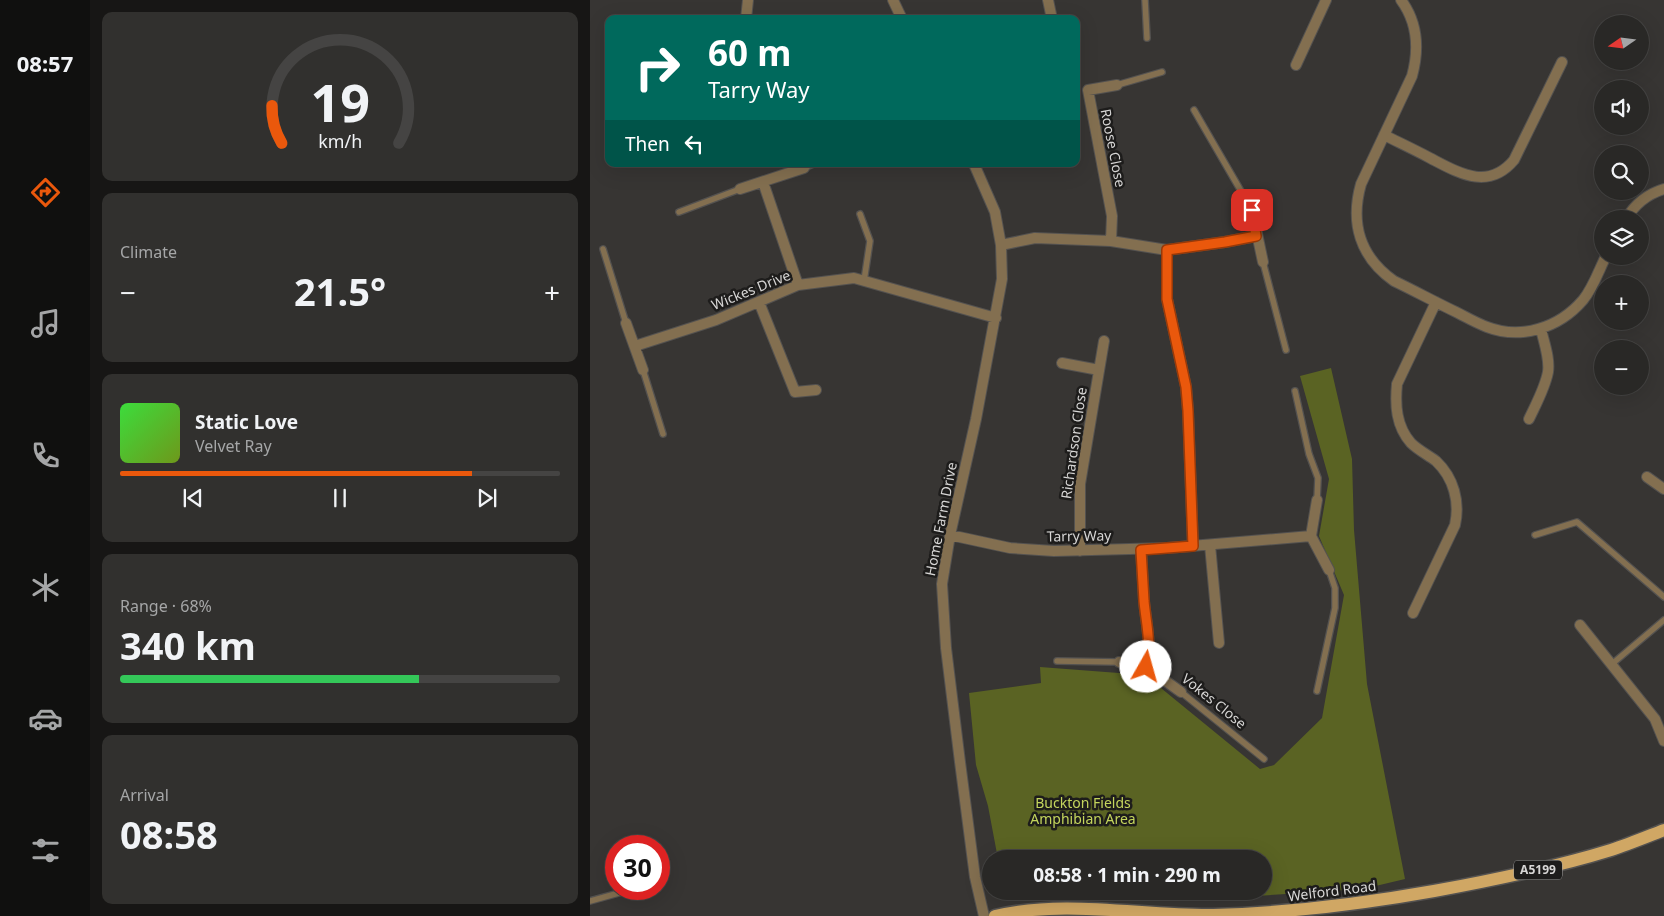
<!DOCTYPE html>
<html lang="en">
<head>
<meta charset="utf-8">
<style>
  :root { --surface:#292826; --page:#31302e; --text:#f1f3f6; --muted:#a5a6a7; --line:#454443; --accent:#ea580c }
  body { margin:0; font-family:"Noto Sans",sans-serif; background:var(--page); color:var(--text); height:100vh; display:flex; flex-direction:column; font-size:19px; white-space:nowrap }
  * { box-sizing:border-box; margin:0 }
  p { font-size:16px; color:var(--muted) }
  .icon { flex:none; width:28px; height:28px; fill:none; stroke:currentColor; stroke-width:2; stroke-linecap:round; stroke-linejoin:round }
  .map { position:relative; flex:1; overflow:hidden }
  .sheet { display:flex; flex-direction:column; gap:12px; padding:12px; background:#171615; width:500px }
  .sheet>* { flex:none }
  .top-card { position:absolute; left:15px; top:15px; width:475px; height:152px; border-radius:10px; box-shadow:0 5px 20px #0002,0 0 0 1px var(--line); background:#00695c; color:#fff; overflow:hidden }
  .needle { width:32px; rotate:256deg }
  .tools { position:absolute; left:1004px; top:15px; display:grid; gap:10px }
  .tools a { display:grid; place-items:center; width:55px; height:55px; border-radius:50%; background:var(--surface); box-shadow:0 5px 20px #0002,0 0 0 1px var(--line); font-size:25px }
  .speed { position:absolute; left:15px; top:835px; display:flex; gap:10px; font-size:25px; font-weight:700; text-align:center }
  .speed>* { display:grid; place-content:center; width:65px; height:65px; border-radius:50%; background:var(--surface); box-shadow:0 5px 20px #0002,0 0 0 1px var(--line); line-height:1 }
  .speed .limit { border:8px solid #d22; background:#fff; color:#111 }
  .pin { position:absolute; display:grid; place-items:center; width:42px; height:42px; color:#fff; margin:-21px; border-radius:10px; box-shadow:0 2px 8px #0006 }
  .me { position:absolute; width:55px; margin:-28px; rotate:7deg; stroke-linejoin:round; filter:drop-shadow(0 0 4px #0008) }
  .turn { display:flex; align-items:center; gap:18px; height:105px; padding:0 20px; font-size:22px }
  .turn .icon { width:65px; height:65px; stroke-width:2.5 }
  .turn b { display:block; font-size:35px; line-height:42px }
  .then { display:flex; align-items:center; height:48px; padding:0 20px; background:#0003; gap:10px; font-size:19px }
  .big { font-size:38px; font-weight:700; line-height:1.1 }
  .sheet .widget { flex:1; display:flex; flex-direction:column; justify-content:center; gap:8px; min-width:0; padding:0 18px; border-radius:10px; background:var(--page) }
  .sheet .dial { align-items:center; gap:0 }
  .dial svg { height:130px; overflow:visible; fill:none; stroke:var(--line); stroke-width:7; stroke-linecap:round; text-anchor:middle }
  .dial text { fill:var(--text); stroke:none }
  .song { display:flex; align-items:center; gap:15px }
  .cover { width:60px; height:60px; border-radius:8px; background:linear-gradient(135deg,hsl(120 70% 55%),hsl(80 70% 35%)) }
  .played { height:5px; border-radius:2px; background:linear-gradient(90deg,var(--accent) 80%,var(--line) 80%) }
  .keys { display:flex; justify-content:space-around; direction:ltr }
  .heat { display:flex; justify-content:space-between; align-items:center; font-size:28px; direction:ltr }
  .charge { height:8px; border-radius:4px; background:linear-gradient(90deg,#34c759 68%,var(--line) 0) }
  .trip { position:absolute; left:392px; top:850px; width:290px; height:50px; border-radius:25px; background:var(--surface); box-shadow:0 5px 20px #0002,0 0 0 1px var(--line); font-weight:700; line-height:50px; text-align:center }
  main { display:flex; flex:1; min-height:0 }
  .dock { display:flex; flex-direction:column; width:90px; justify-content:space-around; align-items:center; background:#10100f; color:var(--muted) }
  .dock .icon { width:35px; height:35px }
  .dock .current { color:var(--accent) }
  .dock b { font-size:22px; color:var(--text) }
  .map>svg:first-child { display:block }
  .green { fill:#5a6323 }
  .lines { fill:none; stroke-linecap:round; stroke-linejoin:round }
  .lane-casing { stroke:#545250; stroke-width:8 }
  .street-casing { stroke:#545250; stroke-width:12 }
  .primary-casing { stroke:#545250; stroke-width:15 }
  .lane { stroke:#836f50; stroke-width:5.5 }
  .street { stroke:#836f50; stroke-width:10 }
  .primary { stroke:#d0a764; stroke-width:12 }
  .route-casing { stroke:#983908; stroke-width:12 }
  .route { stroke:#ea580c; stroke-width:9 }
  .labels { text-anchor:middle; stroke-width:5; stroke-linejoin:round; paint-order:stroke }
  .shield { fill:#1d1c1b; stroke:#9f9e9d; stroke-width:1 }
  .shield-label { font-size:12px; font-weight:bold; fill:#d7d6d5 }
  .street-label { font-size:14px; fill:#d7d6d5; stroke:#1d1c1b }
  .park-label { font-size:14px; fill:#c4d55d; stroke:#1d1c1b }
</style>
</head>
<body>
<main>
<nav class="dock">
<b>08:57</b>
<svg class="icon current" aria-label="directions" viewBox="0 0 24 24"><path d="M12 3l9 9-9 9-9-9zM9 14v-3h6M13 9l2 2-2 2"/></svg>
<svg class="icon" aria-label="music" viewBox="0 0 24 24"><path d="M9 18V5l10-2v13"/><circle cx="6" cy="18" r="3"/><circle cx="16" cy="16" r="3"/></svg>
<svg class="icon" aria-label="phone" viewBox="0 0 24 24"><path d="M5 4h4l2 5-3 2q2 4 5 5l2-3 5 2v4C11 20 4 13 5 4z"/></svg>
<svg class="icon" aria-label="climate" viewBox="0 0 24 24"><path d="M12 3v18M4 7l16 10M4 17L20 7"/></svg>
<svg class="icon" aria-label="car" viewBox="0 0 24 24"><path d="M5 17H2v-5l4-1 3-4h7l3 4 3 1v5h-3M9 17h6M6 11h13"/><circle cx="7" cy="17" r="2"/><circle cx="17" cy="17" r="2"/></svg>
<svg class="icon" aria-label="filters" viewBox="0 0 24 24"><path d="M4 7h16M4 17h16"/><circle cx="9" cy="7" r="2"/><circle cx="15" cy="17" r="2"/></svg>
</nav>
<section class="sheet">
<div class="widget dial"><svg viewBox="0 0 100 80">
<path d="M14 69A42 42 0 1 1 86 69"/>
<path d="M14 69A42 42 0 0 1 8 46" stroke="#ea580c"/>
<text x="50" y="56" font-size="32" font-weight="700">19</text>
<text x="50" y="72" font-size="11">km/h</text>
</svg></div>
<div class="widget"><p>Climate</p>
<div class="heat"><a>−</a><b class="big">21.5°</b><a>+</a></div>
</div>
<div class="widget">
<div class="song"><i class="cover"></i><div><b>Static Love</b><p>Velvet Ray</p></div></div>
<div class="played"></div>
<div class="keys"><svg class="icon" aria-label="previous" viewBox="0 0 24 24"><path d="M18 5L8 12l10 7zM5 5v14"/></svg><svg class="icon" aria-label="pause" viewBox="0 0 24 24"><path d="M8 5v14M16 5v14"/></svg><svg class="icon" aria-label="next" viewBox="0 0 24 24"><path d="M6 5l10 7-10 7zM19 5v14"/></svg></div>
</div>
<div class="widget"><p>Range · 68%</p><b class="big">340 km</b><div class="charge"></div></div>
<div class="widget"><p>Arrival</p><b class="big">08:58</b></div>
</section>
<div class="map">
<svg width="1074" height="916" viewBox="0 0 1074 916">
  <rect width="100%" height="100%" fill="#373533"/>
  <path class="green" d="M 741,368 L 762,459 L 764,530 L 777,684 L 815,879 L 773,889 L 620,899 L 478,891 L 674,891 L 674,859 L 408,859 L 398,806 L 386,765 L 379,693 L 451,683 L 450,667 L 555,675 L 670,769 L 684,765 L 732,718 L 754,595 L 729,536 L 739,479 L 710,376 Z"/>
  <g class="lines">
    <defs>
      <path id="lane" d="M 555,0 L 557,38
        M 527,85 L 572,72
        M 604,110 L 662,210
        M 214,168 L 223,164
        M 89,212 L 150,189
        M 270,214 L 280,241 L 274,281
        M 13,249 L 36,323
        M 673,262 L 696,350
        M 53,370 L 73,434
        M 705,391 L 719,454 L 728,478 L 727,500
        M 945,535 L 987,522 L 1074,597
        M 467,661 L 529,662
        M 1022,664 L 1074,620
        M 727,691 L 745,608 L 745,588 L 739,570
        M 591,692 L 674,759
        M 0,901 L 43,889"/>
      <path id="street" d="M 303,0 L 312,19
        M 458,0 L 462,19
        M 811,0 C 828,23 829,50 822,76 L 771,184 C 760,223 770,257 804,281 C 825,291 845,302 866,312 C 876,317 886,323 897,327 C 931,340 969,328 993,300 C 1003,288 1009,270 1016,256
        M 156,19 L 158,0
        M 706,65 L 736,0
        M 794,135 C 810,143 825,150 840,158 C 869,173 898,191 924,160 L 972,62
        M 384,164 L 405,212 L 411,245 L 412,279 L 386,419 L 360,535 L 352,584 L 356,648 L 370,762 L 385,877 L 394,916
        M 173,182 L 208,285
        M 150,189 L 214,168
        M 662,210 L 673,262
        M 1036,219 C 1045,204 1057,194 1074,189
        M 521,241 L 522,216 L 498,90 L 527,85
        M 411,245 L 445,238 L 521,241 L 577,250 L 635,242 L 666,236
        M 577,250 L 577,299 L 596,387 L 598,411 L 603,546
        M 169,302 L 205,392 L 226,390
        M 36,323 L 53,370
        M 45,346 L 126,320 L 208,285 L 264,278 L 406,318
        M 472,363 L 509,370
        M 939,419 C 946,404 955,388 958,372 C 960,358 954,343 951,329
        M 1057,477 L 1074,489
        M 727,500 L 721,536 L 739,570
        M 360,535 L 420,548 L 464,551 L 577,548 L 721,536
        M 620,545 L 629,643
        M 551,550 C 552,567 553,584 554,601 C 556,623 562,645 556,667
        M 490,551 L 490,484 L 514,341
        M 823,613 L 865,525 C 870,502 864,478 846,461 C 838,455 828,450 821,443 C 806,426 805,405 807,384 L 846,302
        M 990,625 L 1065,719 L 1074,741
        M 529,662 L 556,667 L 591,692"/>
      <path id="primary" d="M 405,916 C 477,899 551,916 623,915 C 698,913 771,904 844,891 C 904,880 963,868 1021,850 C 1039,844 1056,837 1074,830"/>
    </defs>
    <use href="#lane" class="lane-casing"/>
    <use href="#street" class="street-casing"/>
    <use href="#primary" class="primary-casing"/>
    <use href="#lane" class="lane"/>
    <use href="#street" class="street"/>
    <use href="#primary" class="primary"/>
  </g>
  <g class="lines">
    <defs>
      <path id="route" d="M 556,667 C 562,645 556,623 554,601 C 553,584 552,567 551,550 L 603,546 L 598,411 L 596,387 L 577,299 L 577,250 L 635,242 L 666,236 L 662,210"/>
    </defs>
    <use href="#route" class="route-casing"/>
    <use href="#route" class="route"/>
  </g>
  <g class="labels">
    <rect class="shield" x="924" y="860.5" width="48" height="19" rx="4"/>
    <g class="shield-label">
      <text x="948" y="874">A5199</text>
    </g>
    <g class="street-label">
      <text transform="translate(523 148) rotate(79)" y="5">Roose Close</text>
      <text transform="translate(161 290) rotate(-22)" y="5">Wickes Drive</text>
      <text transform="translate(484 443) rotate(-82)" y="5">Richardson Close</text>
      <text transform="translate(351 519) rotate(-79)" y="5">Home Farm Drive</text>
      <text transform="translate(489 536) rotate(-1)" y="5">Tarry Way</text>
      <text transform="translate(624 701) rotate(39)" y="5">Vokes Close</text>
      <text transform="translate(742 891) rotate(-7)" y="5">Welford Road</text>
    </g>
    <g class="park-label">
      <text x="493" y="808">Buckton Fields<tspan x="493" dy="16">Amphibian Area</tspan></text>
    </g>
  </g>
</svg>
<div class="tools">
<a><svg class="needle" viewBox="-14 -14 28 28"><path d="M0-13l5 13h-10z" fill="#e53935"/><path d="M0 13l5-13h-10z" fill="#a5a6a7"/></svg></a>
<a><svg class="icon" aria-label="sound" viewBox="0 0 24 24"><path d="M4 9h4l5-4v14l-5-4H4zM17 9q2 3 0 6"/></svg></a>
<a><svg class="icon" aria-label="search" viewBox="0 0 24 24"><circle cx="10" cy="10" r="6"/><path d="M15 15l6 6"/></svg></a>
<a><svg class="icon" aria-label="layers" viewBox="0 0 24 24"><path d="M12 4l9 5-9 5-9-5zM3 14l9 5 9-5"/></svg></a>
<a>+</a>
<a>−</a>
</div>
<div class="speed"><div class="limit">30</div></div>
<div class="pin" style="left:662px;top:210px;background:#d93025"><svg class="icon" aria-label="arrive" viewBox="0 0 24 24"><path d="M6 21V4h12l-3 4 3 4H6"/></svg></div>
<svg class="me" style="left:556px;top:667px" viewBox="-20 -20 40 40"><circle r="19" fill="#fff"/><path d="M0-13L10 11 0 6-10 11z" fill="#ea580c"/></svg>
<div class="trip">08:58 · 1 min · 290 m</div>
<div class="top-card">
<div class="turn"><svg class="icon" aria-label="right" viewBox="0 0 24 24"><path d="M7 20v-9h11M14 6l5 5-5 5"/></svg><div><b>60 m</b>Tarry Way</div></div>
<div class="then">Then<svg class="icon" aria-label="left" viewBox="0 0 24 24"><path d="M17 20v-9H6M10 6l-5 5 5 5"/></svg></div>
</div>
</div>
</main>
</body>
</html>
